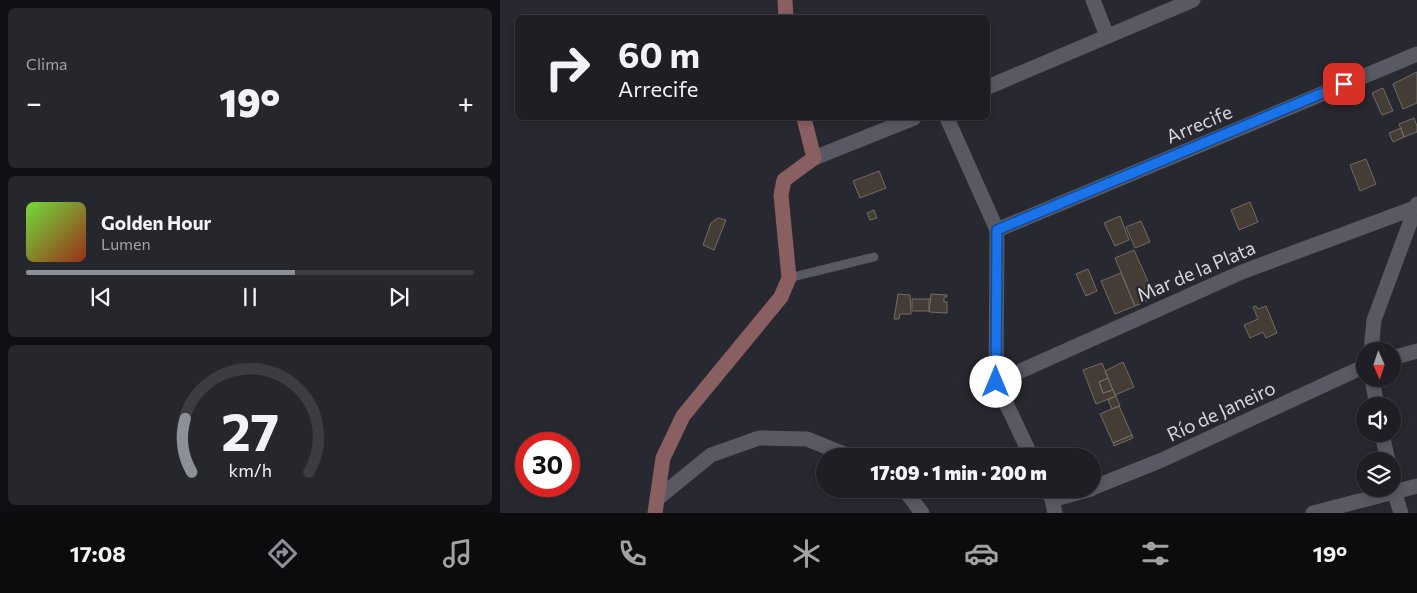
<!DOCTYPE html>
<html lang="es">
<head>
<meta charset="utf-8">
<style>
  :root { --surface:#1e1e24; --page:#26272c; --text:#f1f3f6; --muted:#a1a2a6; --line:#3c3c41; --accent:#8c9099 }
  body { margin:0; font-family:Commissioner,sans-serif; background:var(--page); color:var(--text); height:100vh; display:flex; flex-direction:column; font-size:19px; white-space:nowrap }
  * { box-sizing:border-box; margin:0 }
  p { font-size:16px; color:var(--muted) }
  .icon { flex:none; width:28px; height:28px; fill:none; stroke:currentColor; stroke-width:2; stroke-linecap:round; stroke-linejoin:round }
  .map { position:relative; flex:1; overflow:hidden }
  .sheet { display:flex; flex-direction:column; gap:8px; padding:8px; background:#101014; width:500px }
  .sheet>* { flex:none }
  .top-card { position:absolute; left:15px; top:15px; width:475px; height:105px; border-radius:8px; box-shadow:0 2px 8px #0003,0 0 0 1px var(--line); background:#1e1e24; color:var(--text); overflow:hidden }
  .needle { width:32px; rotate:177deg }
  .fabs { position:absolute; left:856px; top:342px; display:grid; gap:10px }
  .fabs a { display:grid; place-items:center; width:45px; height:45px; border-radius:50%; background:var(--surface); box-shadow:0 2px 8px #0003,0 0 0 1px var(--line); font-size:25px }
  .speed { position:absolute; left:15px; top:432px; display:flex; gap:10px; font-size:25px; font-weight:700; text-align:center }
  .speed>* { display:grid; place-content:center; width:65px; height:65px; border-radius:50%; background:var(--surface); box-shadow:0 2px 8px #0003,0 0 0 1px var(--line); line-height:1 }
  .speed .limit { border:8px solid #d22; background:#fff; color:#111 }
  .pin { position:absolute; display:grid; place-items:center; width:42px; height:42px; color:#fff; margin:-21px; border-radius:10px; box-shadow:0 2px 8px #0006 }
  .me { position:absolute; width:55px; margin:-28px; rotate:0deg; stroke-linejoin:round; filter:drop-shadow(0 0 4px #0008) }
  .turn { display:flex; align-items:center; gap:18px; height:105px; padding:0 20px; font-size:22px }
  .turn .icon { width:65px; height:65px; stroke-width:2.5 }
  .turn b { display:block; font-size:35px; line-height:42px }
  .big { font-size:38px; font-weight:800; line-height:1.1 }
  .sheet .tile { flex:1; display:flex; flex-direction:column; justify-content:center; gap:8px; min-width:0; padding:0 18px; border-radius:8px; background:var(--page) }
  .sheet .dial { align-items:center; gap:0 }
  .dial svg { height:130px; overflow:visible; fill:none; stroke:var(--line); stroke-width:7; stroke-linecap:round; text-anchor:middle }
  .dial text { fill:var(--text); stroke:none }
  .song { display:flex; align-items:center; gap:15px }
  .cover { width:60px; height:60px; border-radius:8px; background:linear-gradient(135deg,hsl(100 70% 55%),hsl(10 70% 35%)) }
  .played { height:5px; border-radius:2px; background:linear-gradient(90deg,var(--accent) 60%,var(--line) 60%) }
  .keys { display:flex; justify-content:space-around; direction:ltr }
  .heat { display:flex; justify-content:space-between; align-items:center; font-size:28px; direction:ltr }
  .trip { position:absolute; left:316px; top:448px; width:285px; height:50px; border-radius:25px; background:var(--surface); box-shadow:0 2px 8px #0003,0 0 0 1px var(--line); font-weight:800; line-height:50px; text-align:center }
  .tabs { display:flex; height:80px; justify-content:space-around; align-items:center; background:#0c0c0e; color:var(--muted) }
  .tabs .icon { width:35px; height:35px }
  .tabs .active { color:var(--accent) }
  .tabs b { font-size:22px; color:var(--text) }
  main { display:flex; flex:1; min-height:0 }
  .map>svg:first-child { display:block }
  .building { fill:#433d36; stroke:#726c64 }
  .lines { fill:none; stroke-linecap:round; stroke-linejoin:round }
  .lane { stroke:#585962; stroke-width:9 }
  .street { stroke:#585962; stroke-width:15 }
  .secondary { stroke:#895f62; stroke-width:15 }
  .route-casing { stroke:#114b97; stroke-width:12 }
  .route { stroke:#1a73e8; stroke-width:9 }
  .labels { text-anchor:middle; stroke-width:5; stroke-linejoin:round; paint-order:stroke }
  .street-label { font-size:19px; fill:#d6d6dc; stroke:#282830 }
</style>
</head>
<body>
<main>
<section class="sheet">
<div class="tile"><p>Clima</p>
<div class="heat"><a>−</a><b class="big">19°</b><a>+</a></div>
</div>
<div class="tile">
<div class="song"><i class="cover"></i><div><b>Golden Hour</b><p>Lumen</p></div></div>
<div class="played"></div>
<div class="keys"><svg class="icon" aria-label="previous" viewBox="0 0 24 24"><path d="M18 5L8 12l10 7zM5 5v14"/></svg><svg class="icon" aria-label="pause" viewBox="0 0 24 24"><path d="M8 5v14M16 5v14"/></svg><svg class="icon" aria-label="next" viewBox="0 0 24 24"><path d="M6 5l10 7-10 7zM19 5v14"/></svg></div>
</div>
<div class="tile dial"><svg viewBox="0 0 100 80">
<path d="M14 69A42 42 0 1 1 86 69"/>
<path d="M14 69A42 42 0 0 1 10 36" stroke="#8c9099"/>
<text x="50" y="56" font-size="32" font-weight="700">27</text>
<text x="50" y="72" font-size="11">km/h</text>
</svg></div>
</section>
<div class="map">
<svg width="917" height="513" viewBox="0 0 917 513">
  <rect width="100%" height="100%" fill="#282830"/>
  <path class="building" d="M 917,72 L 917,103 L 903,109 L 893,84 Z
    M 883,88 L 893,111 L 882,115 L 872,93 Z
    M 914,118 L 917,126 L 917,132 L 904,137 L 899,124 Z
    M 901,128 L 904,137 L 893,142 L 889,133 Z
    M 866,159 L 876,184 L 860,191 L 850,165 Z
    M 379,171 L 386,188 L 360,198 L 353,181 Z
    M 750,202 L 758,222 L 739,230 L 731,210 Z
    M 374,210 L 377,218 L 370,220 L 367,213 Z
    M 620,216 L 629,240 L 615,246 L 604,223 Z
    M 218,218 L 226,220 L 214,250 L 203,245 L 211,223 Z
    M 641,221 L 650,242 L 635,248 L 626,227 Z
    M 634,250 L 650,286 L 642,289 L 647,301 L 635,306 L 615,258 Z
    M 588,269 L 597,291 L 586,296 L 576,274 Z
    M 621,273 L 635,306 L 615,314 L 601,281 Z
    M 398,294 L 410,295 L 411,314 L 400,314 L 399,319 L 394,319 Z
    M 431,294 L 447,295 L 447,297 L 444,297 L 444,302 L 447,302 L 447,313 L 429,312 Z
    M 412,299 L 431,299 L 429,299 L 429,311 L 412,311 Z
    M 756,306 L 758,309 L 766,306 L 777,333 L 766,338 L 763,332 L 750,338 L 744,325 L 758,319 L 753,307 Z
    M 623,362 L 634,387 L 615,395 L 605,371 Z
    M 602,363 L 608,378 L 599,382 L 601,387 L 603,393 L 613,390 L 616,396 L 596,404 L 583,370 Z
    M 608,378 L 613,390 L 603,393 L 599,382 Z
    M 616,396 L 620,406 L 612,409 L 608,400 Z
    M 619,406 L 632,435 L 613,443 L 600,414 Z
    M 632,435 L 633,438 L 614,446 L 613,443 Z
    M 503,489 L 520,489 L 508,497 Z"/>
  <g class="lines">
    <path class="lane" d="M 289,278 L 374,257"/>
    <path class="street" d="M 593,0 L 607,36
      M 488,87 L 693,0
      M 447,118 L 497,230 L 496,382 L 531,456
      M 314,158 L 414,118
      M 497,230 L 917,54
      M 871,351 L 874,320 L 917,204
      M 892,358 L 917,351
      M 872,379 L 877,406
      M 496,382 L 742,272 L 917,207
      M 882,434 L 888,461
      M 892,485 L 901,513
      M 592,488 L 662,460 L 865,366
      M 404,489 L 422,513
      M 547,489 L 552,500 L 555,513
      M 157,499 L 211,455 L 259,438 L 307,439 L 349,456
      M 552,500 L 591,489
      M 813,513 L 917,486"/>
    <path class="secondary" d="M 285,0 L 286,18
      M 155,513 L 163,458 L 183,416 L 281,297 L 289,278 L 281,195 L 284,180 L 314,158 L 304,118"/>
  </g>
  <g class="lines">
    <defs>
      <path id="route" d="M 496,382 L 497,230 L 844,84"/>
    </defs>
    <use href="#route" class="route-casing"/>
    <use href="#route" class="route"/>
  </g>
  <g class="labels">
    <g class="street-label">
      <text transform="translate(699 124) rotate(-23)" y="7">Arrecife</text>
      <text transform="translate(696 271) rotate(-23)" y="7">Mar de la Plata</text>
      <text transform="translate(721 411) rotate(-25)" y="7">Río de Janeiro</text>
    </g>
  </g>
</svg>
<div class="fabs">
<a><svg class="needle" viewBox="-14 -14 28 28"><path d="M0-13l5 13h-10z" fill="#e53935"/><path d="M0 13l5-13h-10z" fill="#a1a2a6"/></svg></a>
<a><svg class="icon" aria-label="sound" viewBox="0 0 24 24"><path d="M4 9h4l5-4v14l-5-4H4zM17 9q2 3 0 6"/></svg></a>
<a><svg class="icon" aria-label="layers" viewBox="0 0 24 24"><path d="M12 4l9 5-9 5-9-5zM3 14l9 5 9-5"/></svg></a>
</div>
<div class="speed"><div class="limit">30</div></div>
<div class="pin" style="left:844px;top:84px;background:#d93025"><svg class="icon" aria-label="arrive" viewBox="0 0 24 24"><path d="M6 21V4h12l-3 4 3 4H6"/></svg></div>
<svg class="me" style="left:496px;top:382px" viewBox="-20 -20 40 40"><circle r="19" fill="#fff"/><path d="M0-13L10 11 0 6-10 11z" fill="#1a73e8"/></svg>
<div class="trip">17:09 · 1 min · 200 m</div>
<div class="top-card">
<div class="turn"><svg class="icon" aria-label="right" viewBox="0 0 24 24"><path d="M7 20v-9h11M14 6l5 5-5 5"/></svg><div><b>60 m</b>Arrecife</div></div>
</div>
</div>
</main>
<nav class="tabs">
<b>17:08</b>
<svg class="icon active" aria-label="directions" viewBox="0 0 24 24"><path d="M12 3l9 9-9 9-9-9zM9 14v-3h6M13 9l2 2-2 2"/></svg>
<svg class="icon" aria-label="music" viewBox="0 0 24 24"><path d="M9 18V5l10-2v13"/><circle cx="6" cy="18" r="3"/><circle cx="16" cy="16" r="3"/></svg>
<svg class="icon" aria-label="phone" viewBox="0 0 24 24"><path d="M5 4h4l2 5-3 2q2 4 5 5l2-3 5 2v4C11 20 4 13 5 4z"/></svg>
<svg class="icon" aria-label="climate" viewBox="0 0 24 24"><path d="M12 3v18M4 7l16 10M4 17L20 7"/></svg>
<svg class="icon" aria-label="car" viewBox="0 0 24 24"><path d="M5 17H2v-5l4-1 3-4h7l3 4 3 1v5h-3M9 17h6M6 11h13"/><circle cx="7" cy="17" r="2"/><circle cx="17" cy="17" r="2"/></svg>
<svg class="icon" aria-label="filters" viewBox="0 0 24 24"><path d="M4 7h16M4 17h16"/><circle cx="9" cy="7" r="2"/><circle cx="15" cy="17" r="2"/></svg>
<b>19°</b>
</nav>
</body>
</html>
